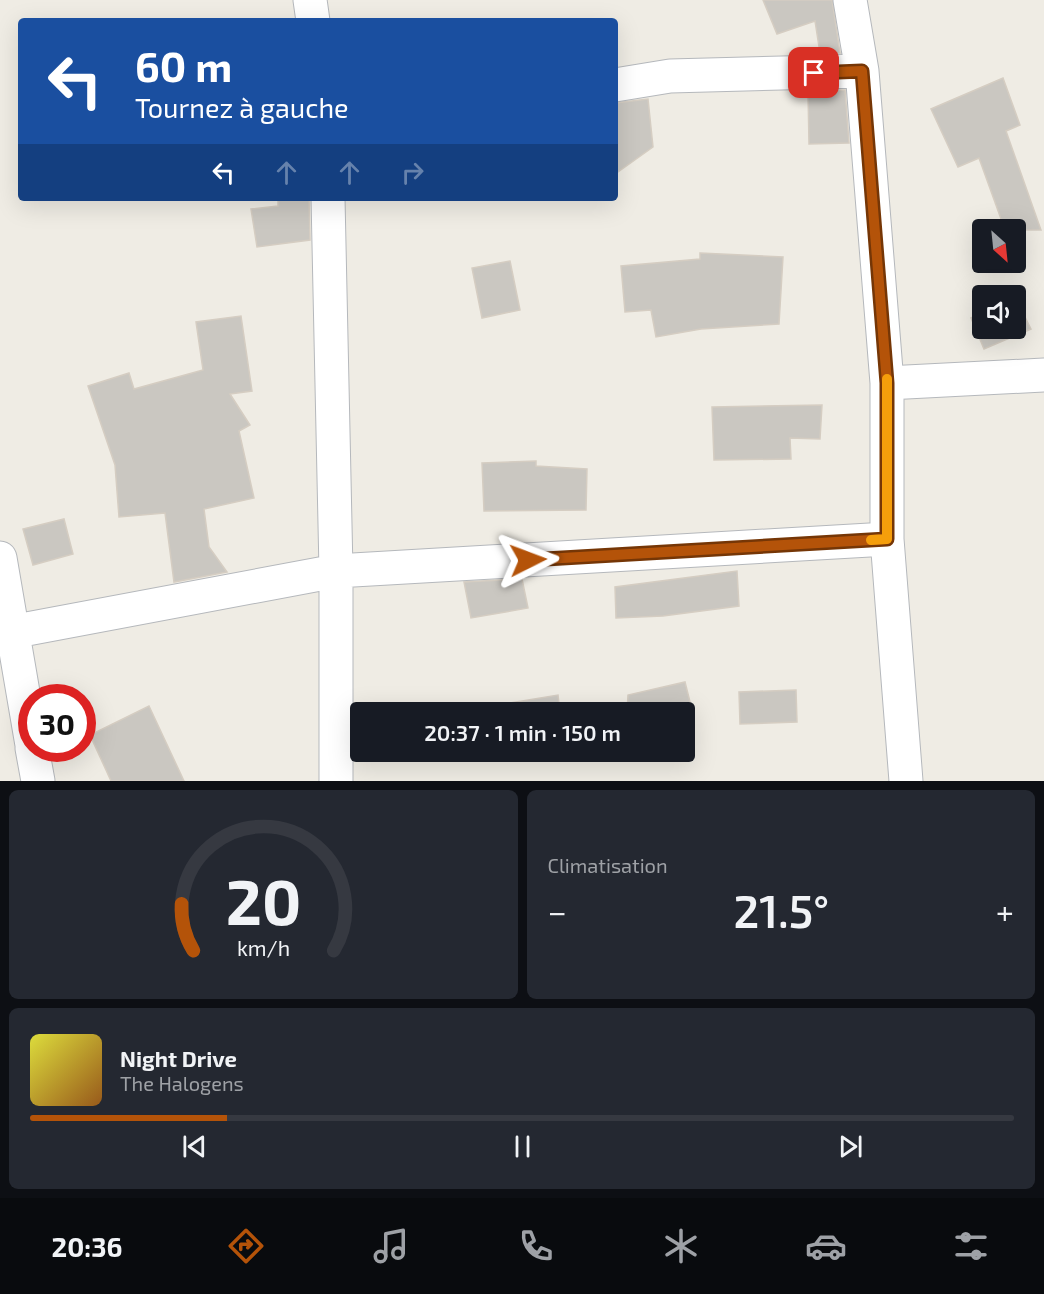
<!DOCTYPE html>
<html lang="fr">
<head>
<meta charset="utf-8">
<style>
  :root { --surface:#171b24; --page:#242831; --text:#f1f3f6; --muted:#9ea1a6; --line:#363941; --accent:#b45309 }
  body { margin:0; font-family:"Exo 2",sans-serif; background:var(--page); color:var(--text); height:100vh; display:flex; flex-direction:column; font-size:22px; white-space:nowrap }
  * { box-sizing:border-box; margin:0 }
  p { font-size:20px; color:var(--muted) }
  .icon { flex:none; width:33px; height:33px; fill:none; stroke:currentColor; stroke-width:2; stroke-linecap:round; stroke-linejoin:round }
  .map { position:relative; height:781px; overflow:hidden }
  .sheet { display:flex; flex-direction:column; gap:9px; padding:9px; background:#0d0f14; flex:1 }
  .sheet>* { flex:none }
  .top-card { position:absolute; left:18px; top:18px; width:600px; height:183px; border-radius:6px; box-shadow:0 6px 24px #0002; background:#1a4fa0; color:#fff; overflow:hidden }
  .needle { width:39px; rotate:153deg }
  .controls { position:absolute; left:972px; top:219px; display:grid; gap:12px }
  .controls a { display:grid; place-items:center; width:54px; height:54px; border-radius:6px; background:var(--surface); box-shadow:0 6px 24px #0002; font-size:30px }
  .speed { position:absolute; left:18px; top:684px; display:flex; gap:12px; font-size:30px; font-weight:700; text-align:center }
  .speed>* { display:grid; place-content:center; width:78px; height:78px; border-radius:50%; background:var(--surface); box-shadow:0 6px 24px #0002; line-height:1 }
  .speed .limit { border:9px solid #d22; background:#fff; color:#111 }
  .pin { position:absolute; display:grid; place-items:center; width:51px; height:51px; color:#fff; margin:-26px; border-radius:12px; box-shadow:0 3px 9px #0006 }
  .me { position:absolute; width:66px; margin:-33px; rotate:87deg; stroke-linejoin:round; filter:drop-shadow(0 0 4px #0008) }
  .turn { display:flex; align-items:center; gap:21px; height:126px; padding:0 18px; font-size:27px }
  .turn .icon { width:78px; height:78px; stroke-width:2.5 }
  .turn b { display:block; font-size:42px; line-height:51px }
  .lanes { display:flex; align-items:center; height:57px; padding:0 18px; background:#0003; justify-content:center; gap:30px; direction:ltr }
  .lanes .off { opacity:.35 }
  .big { font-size:45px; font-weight:600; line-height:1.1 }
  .sheet .widget { flex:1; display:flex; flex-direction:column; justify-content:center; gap:9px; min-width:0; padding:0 21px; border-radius:9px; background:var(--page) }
  .sheet .dial { align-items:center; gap:0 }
  .dial svg { height:156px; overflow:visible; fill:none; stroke:var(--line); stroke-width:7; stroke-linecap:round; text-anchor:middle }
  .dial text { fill:var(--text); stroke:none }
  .song { display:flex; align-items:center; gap:18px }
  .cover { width:72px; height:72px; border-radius:9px; background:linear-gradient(135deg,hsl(60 70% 55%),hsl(30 70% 35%)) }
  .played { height:6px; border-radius:3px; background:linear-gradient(90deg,var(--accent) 20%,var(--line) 20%) }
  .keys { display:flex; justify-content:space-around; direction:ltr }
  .heat { display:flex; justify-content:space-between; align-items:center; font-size:33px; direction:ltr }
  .sheet .tiles { flex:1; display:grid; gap:9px; grid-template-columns:1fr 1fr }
  .widget:last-child { grid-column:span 2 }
  .trip { position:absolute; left:350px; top:702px; width:345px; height:60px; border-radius:6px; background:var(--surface); box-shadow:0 6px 24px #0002; font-weight:600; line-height:60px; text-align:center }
  .menu { display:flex; height:96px; justify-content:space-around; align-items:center; background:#090b0e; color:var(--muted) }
  .menu .icon { width:42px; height:42px }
  .menu .on { color:var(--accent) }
  .menu b { font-size:27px; color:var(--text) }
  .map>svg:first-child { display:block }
  .building { fill:#cac7c1; stroke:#d5cdc2; stroke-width:1.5 }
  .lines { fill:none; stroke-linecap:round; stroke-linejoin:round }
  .minor-casing { stroke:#b5b8bc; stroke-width:35 }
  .minor { stroke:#fff; stroke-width:33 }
  .route-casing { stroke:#753606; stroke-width:15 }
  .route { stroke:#b45309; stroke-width:10 }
  .slow { stroke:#f59e0b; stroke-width:10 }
</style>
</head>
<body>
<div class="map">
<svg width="1044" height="781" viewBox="0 0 1044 781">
  <rect width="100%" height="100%" fill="#efece4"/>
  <path class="building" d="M 763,0 L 832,0 L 840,53 L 820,53 L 815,21 L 777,34 Z
    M 1003,78 L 1020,125 L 1006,131 L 1041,230 L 1005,230 L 979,158 L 958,167 L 931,109 Z
    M 845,90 L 849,143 L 809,144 L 808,92 Z
    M 648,99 L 653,147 L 615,174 L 615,103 Z
    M 278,198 L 309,198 L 310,240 L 257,247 L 251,209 L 278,206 Z
    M 700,253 L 783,257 L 779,324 L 701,329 L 656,337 L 651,310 L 625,312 L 621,266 L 700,259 Z
    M 510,261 L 520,310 L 482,318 L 472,268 Z
    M 1016,299 L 1031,329 L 984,349 L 971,318 L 982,313 L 982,328 L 1016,328 Z
    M 241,316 L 252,391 L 230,394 L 250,425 L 239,431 L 254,498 L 204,509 L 209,547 L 227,572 L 174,582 L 165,513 L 119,517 L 115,465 L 88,386 L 129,373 L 134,389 L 203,370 L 196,322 Z
    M 822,405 L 820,439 L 790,438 L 791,459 L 714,460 L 712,407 Z
    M 536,461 L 536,466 L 587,469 L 586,510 L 484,511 L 482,463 Z
    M 64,519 L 73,554 L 33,565 L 23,529 Z
    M 737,571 L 739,606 L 663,616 L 616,618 L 615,587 Z
    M 522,579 L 528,608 L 471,618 L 464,582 Z
    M 685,682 L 694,718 L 684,720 L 684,712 L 627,712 L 628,695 Z
    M 796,690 L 797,722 L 740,724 L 739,692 Z
    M 558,695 L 560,712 L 447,712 L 516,702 Z
    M 149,706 L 184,781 L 111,781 L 90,735 Z
    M 398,752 L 445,752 L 400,761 Z"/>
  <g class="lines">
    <defs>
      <path id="minor" d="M 310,0 L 313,21
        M 850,0 L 862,71 L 887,383 L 887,539 L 906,781
        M 615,85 L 670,76 L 862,71
        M 328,198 L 336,571 L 336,781
        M 887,383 L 1044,375
        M 0,558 L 32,745
        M 11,632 L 336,571 L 887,539
        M 32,748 L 38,781"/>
    </defs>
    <use href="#minor" class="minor-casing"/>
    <use href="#minor" class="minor"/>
  </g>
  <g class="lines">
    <defs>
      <path id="route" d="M 528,560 L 887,539 L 887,383 L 862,71 L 814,73"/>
    </defs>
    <use href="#route" class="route-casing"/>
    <use href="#route" class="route"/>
    <path class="slow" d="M 871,540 L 887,539 L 887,379"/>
  </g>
</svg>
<div class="controls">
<a><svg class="needle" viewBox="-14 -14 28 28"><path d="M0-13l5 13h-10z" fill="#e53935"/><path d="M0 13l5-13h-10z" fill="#9ea1a6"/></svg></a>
<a><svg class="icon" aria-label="sound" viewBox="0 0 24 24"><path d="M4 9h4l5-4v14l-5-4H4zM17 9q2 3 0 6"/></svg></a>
</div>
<div class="speed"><div class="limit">30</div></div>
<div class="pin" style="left:814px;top:73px;background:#d93025"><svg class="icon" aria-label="arrive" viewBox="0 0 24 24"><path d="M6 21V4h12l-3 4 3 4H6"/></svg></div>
<svg class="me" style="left:528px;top:560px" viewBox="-20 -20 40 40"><path d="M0-17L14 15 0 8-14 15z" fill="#b45309" stroke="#fff" stroke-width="4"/></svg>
<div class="trip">20:37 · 1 min · 150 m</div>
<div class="top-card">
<div class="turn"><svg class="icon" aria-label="left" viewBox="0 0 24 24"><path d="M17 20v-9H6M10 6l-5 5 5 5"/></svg><div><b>60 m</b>Tournez à gauche</div></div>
<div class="lanes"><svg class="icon" aria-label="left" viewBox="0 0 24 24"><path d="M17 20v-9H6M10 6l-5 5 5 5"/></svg><svg class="icon off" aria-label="ahead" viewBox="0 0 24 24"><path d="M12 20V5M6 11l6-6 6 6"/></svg><svg class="icon off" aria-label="ahead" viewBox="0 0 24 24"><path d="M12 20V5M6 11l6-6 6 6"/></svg><svg class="icon off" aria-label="right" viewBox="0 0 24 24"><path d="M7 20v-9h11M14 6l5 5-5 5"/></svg></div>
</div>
</div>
<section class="sheet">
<div class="tiles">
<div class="widget dial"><svg viewBox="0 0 100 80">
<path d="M14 69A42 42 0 1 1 86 69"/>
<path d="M14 69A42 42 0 0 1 8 45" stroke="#b45309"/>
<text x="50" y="56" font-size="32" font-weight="700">20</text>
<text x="50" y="72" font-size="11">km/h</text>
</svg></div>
<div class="widget"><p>Climatisation</p>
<div class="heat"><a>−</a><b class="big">21.5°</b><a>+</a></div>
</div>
<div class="widget">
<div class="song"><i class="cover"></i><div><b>Night Drive</b><p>The Halogens</p></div></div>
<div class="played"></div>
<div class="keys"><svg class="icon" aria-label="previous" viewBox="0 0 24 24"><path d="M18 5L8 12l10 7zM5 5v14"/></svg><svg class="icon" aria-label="pause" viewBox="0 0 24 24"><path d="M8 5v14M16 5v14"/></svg><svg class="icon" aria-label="next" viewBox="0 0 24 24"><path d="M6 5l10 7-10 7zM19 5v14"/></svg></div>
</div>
</div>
</section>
<nav class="menu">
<b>20:36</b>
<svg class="icon on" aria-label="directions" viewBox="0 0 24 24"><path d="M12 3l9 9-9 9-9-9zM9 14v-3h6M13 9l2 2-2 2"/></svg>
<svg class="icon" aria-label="music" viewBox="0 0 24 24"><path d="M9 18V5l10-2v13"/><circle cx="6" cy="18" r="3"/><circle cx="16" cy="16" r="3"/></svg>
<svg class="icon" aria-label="phone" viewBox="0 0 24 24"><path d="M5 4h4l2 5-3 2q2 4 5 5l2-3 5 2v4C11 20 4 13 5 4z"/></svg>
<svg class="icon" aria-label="climate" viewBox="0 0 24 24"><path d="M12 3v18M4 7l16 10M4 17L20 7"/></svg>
<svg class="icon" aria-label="car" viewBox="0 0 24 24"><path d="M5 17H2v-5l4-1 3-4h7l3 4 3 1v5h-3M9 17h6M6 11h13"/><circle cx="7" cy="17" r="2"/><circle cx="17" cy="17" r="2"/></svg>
<svg class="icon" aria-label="filters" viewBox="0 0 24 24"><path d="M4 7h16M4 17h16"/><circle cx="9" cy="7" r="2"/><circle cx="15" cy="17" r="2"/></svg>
</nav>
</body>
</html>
